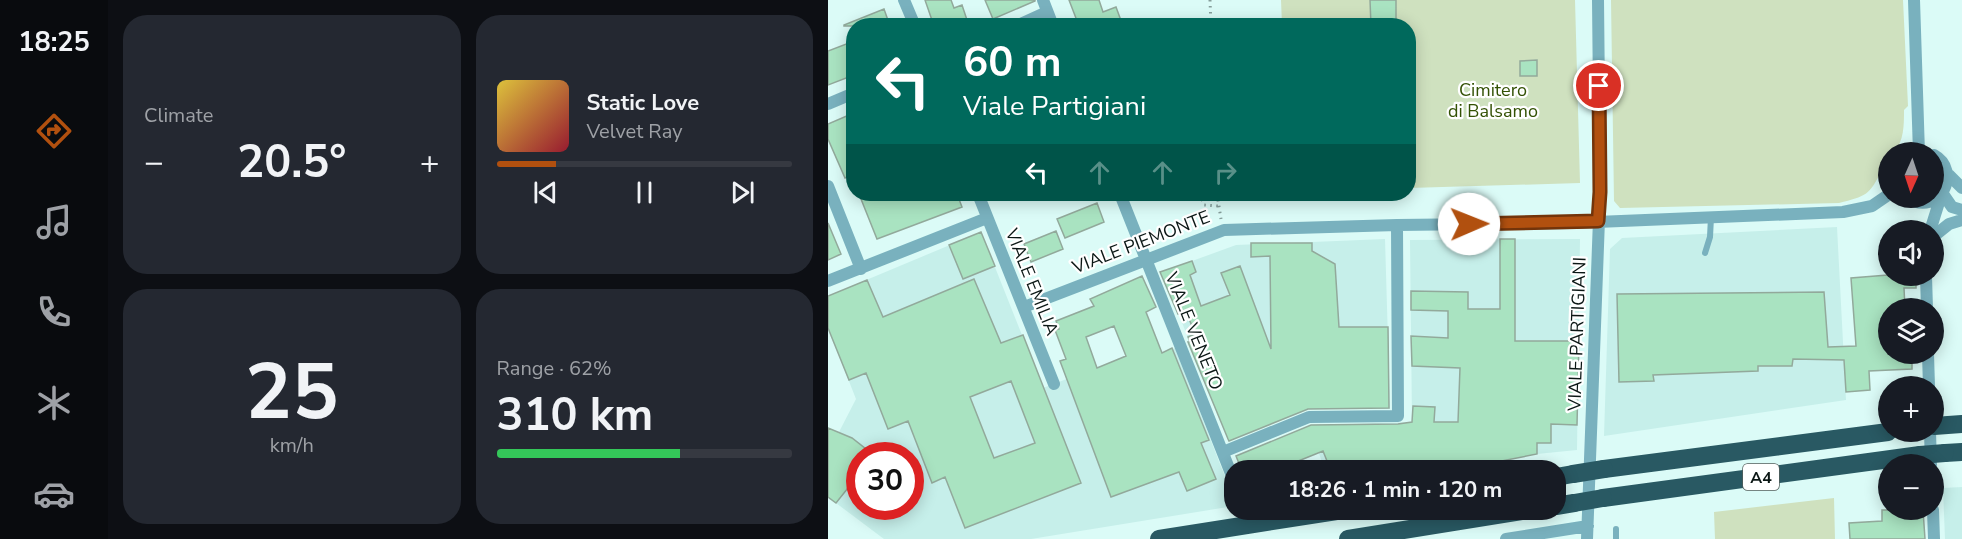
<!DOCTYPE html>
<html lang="en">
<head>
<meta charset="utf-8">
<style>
  :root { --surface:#171b24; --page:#242831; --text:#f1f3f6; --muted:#9ea1a6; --line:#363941; --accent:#b1500f }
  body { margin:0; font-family:"Nunito Sans",sans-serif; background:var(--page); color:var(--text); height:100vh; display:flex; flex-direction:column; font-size:22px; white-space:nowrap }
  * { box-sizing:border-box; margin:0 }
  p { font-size:20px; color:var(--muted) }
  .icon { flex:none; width:33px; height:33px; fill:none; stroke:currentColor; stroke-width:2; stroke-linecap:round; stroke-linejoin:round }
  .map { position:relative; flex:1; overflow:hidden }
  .details { display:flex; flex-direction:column; gap:15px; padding:15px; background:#0d0f14; width:720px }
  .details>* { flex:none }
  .top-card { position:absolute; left:18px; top:18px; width:570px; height:183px; border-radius:24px; box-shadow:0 3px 15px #0003; background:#00695c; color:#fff; overflow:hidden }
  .needle { width:39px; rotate:183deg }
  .tools { position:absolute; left:1050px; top:142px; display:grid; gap:12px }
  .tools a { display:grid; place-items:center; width:66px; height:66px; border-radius:50%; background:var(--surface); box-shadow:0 3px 15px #0003; font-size:30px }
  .speed { position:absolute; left:18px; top:442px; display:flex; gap:12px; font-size:30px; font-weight:700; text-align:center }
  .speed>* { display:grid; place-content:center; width:78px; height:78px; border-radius:50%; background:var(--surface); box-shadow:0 3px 15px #0003; line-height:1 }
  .speed .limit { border:9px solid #d22; background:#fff; color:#111 }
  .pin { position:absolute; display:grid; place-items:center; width:51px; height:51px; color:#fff; margin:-26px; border:3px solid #fff; border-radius:50%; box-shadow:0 2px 6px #0007 }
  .me { position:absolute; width:66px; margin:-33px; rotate:89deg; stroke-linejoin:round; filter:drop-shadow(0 0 4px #0008) }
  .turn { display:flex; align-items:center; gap:21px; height:126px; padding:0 18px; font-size:27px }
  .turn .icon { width:78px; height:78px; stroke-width:2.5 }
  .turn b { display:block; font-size:42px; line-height:51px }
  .lanes { display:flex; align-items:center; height:57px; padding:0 18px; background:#0003; justify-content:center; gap:30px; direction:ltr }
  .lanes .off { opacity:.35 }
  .big { font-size:45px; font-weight:700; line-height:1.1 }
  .details .card { flex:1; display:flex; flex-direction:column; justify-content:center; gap:9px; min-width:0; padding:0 21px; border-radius:24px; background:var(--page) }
  .details .dial { align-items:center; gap:0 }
  .dial b { font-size:78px; line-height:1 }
  .song { display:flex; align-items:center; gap:18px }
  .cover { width:72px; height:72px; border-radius:9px; background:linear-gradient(135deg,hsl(50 70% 55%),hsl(350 70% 35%)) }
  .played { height:6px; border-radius:3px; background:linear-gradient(90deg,var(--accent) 20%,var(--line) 20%) }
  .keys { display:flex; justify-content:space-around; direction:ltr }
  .heat { display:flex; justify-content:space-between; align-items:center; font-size:33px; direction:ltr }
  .charge { height:9px; border-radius:4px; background:linear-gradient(90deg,#34c759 62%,var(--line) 0) }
  .details .tiles { flex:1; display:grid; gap:15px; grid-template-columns:repeat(2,1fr) }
  .trip { position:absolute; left:396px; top:460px; width:342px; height:60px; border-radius:24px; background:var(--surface); box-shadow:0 3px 15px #0003; font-weight:700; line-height:60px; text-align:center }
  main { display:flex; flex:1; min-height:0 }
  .menu { display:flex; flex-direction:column; width:108px; justify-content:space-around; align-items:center; background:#090b0e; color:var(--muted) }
  .menu .icon { width:42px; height:42px }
  .menu .on { color:var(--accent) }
  .menu b { font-size:27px; color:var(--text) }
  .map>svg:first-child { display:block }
  .built { fill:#c6efea; fill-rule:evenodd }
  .green { fill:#cfe1bf }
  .building { fill:#a9e3c1; stroke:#92a99b; stroke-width:1.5; fill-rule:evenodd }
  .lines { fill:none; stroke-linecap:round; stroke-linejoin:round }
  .path { stroke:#859d9a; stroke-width:3; stroke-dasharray:1.5 4.5; stroke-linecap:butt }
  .lane { stroke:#79b1be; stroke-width:6 }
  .street { stroke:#79b1be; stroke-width:12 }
  .highway { stroke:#295963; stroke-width:18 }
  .highway-bridge { stroke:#295963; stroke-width:18 }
  .route-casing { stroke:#73340a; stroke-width:15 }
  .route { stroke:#b1500f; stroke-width:10 }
  .labels { text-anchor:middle; stroke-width:4.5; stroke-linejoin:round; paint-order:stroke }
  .shield { fill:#fff; stroke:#545d5b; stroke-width:1.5 }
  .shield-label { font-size:16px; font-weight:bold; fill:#0b1715 }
  .park-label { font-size:18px; fill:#335104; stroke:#fff }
  .street-label { font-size:18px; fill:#0b1715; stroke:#fff }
</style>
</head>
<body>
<main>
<nav class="menu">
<b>18:25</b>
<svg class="icon on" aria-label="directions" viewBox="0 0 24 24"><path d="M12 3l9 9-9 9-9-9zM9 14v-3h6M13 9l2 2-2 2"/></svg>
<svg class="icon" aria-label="music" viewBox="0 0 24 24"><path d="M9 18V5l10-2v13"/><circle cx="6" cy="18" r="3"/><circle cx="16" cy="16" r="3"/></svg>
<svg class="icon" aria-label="phone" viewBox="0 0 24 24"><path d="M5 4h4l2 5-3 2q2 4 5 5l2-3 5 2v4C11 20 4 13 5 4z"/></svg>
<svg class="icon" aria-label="climate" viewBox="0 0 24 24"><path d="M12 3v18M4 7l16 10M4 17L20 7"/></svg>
<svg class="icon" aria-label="car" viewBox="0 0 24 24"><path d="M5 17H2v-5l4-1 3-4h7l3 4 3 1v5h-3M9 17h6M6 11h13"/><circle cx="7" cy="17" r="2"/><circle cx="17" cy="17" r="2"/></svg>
</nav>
<section class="details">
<div class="tiles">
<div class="card"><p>Climate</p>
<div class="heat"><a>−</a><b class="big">20.5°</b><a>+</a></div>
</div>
<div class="card">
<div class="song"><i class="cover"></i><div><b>Static Love</b><p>Velvet Ray</p></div></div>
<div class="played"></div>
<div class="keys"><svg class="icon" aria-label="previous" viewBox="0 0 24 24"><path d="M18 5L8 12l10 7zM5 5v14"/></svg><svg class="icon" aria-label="pause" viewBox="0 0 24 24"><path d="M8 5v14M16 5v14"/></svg><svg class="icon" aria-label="next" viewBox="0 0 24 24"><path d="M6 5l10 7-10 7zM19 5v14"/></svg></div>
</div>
<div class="card dial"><b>25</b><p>km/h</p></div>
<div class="card"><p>Range · 62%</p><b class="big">310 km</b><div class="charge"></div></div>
</div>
</section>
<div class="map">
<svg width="1134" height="539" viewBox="0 0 1134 539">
  <rect width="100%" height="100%" fill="#dbfbf7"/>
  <path class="built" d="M 1009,227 L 1018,400 L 776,436 L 782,249 L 794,238 Z
    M 153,232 L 215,388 L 291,359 L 294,368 L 347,348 L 406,500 L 406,506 L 203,539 L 56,539 L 0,497 L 0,428 L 11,432 L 28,399 L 0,328 L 0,296 ZM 32,456 L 82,456 L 82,507 L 32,507 Z
    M 557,239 L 562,409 L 479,408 L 474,412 L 400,439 L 334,272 L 408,245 Z
    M 752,239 L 749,450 L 709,454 L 622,471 L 497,471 L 482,427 L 495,425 L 584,422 L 582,240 Z
    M 1134,487 L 1134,539 L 1117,539 L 1115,488 Z"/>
  <path class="green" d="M 453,0 L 747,0 L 752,183 L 581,188 L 580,26 L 454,25 Z
    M 783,0 L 1075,0 L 1080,106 L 1076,110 C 1076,126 1076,140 1066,153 L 1060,153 C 1060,161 1057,163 1054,170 C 1041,196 1038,196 1011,203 L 792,208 L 786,201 Z
    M 1006,498 L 1007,539 L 887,539 L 886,512 Z"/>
  <path class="building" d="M 97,0 L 123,0 L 126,8 L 134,5 L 141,26 L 106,26 Z
    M 157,0 L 207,0 L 207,1 L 165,19 Z
    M 241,0 L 271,0 L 275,12 L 288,7 L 295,26 L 251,26 Z
    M 542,0 L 568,0 L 568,26 L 543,26 Z
    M 56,9 L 62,26 L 16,26 L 16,25 Z
    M 26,41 L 26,75 L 0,85 L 0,51 Z
    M 709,60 L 709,76 L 692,76 L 692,61 Z
    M 21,115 L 26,125 L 26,174 L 17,178 L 0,139 L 0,124 Z
    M 31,194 L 129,194 L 134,207 L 49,239 Z
    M 269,203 L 276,222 L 237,238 L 229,219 Z
    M 0,223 L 13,254 L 0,260 Z
    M 228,231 L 235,249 L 203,262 L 196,244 Z
    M 153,232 L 167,266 L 135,279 L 121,245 Z
    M 672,239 L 687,239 L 687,341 L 751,341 L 749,425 L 723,424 L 723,443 L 709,443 L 709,454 L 622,471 L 503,471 L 495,451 L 458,466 L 460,471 L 414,471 L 408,456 L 483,425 L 570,424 L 584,422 L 585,406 L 607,407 L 606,422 L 630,422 L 632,368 L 584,366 L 583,336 L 620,338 L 620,311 L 583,310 L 583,291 L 640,292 L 640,309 L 672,309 Z
    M 423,243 L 484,243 L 484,251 L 507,264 L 511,327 L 560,327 L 561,408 L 480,409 L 401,441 L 400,439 L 360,342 L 362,342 L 360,337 L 367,334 L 358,311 L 350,314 L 332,272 L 364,261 L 368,272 L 362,275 L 373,306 L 402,295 L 393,273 L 412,266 L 443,349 L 442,256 L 423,257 Z
    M 1060,275 L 1088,276 L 1088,288 L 1076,288 L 1077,309 L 1060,309 L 1060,354 L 1084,354 L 1084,369 L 1041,371 L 1042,390 L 1018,392 L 1016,360 L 965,359 L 964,366 L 930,366 L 930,371 L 825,375 L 826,381 L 791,382 L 789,294 L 996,292 L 1000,347 L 1028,346 L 1023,278 Z
    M 314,276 L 328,307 L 318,312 L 334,353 L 344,348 L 381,440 L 373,443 L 388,479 L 359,491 L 351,472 L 283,497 L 232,361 L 238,359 L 227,330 L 231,329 L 228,321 L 266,306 L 262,299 ZM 286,326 L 298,356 L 269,368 L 258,337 Z
    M 146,279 L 173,343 L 195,335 L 253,483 L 137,528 L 117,477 L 104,483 L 80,421 L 60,429 L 38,373 L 21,380 L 0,328 L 0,296 L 39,280 L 55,317 ZM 183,381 L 207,443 L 166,458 L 142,397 Z
    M 0,428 L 24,438 L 47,456 L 32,456 L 32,473 L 8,503 L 0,497 Z
    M 1054,510 L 1095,510 L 1097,539 L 1022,539 L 1021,523 L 1054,521 Z"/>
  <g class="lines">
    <path class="path" d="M 382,0 L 383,26
      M 372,194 L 376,205 L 390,206
      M 389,194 L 393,219"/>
    <path class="lane" d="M 877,253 L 882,237 L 883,217
      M 788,539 L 788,529"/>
    <path class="street" d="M 76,0 L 87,26
      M 215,0 L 225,26
      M 1086,0 L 1091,153
      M 188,26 L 219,12
      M 0,104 L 26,93
      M 1121,175 L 1134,188
      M 0,186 L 33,269
      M 150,194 L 226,384
      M 292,194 L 406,481
      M 1115,194 L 1124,207 L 1134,210
      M 1079,198 C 1113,218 1134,170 1106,155
      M 1102,231 L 1113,196
      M 1106,236 L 1121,224 L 1134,220
      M 1098,276 L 1099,309
      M 0,281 L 159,218
      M 196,307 L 396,230 L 569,225 L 744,223 L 1015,212 L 1044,206 L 1060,195
      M 1100,354 L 1101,387
      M 1102,432 L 1103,465
      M 395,452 L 481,417 L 570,416 L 569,225
      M 1105,510 L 1106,539
      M 678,539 L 760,526
      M 759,539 L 772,193 L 770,0"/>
    <path class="highway" d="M 1106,426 L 1134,424
      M 1117,453 L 1134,452
      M 776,469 L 1060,432
      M 728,477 L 745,474
      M 775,498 L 1092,455
      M 728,506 L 746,503
      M 331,539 L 515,510
      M 520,539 L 700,510"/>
    <path class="highway-bridge" d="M 1092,455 L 1117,453
      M 745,474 L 776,469
      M 746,503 L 775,498"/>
  </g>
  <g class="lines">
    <defs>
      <path id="route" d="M 641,224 L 770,221 L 772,192 L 771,86"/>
    </defs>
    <use href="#route" class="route-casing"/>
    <use href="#route" class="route"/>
  </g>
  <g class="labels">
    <rect class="shield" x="915" y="464" width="36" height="26" rx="4.5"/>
    <g class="shield-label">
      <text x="933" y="483">A4</text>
    </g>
    <g class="park-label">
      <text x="665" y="96">Cimitero<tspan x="665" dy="21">di Balsamo</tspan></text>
    </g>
    <g class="street-label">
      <text transform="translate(313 242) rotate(-21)" y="6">VIALE PIEMONTE</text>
      <text transform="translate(204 282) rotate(68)" y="6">VIALE EMILIA</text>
      <text transform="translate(366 331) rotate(68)" y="6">VIALE VENETO</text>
      <text transform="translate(749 334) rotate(-88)" y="6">VIALE PARTIGIANI</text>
    </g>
  </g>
</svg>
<div class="tools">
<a><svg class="needle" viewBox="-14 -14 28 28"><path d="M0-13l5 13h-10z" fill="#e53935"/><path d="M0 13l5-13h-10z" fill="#9ea1a6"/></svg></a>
<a><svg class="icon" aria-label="sound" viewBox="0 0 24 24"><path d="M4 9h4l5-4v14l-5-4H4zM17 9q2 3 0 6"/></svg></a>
<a><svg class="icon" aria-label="layers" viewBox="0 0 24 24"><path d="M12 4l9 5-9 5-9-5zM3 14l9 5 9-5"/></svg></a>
<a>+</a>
<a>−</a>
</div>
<div class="speed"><div class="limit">30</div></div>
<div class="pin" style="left:771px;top:86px;background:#d93025"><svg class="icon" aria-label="arrive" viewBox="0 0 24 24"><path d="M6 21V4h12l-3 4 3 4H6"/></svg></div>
<svg class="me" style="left:641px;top:224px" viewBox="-20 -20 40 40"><circle r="19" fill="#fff"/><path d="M0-13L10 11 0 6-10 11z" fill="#b1500f"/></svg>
<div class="trip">18:26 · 1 min · 120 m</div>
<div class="top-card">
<div class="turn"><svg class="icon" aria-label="left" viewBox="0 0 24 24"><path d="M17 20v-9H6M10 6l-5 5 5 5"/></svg><div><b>60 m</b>Viale Partigiani</div></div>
<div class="lanes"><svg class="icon" aria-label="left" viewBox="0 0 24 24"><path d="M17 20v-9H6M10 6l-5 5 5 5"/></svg><svg class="icon off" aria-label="ahead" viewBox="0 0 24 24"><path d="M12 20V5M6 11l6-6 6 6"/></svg><svg class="icon off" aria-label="ahead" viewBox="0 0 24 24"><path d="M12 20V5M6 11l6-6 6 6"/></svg><svg class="icon off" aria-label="right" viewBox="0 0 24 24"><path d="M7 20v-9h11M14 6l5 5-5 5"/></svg></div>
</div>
</div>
</main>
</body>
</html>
